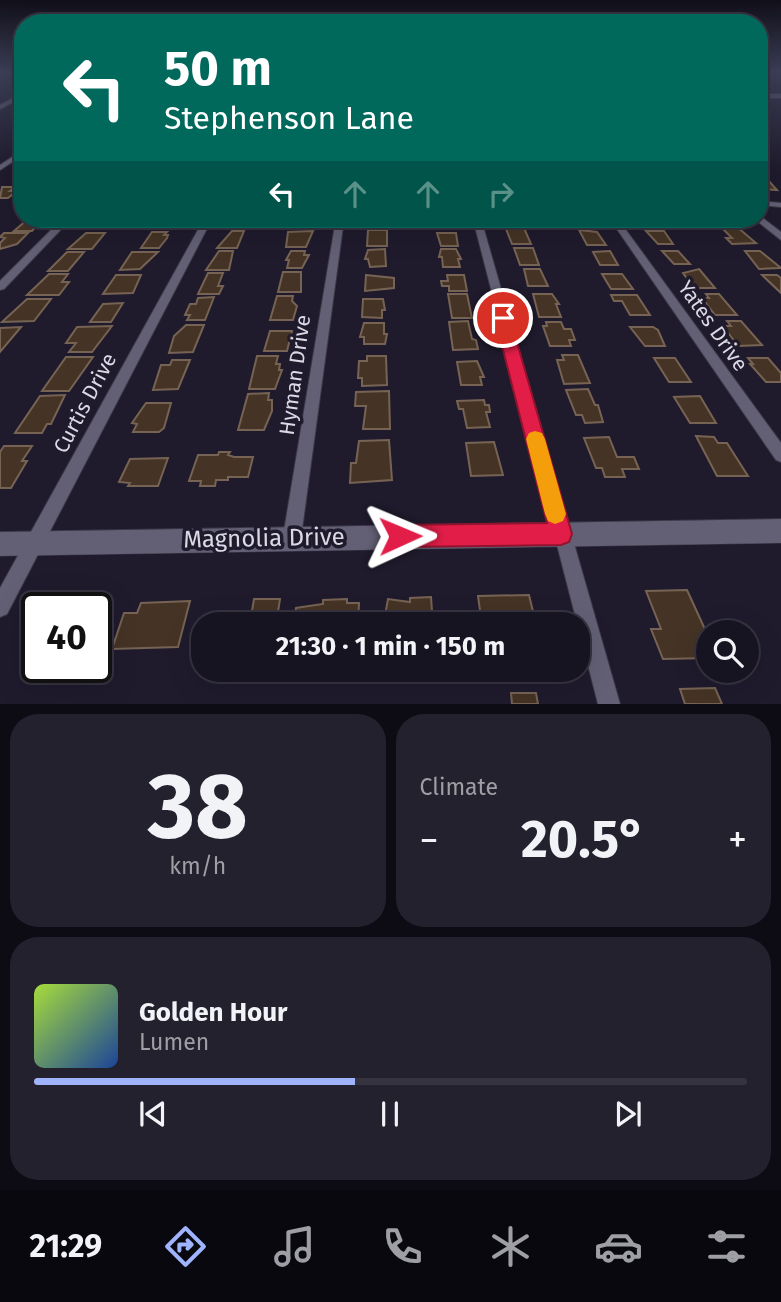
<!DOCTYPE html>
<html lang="en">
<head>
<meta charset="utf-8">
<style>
  :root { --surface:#171422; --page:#24212f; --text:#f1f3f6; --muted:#9e9ea5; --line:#363340; --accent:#a0b3fd }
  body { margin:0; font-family:"Fira Sans",sans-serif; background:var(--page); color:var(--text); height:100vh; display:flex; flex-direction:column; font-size:26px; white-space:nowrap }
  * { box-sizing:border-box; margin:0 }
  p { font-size:23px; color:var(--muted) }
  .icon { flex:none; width:38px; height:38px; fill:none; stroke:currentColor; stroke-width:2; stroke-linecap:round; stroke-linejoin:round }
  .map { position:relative; height:704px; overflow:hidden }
  .side { display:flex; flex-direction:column; gap:10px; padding:10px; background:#0d0b13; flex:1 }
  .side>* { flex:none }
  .top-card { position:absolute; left:14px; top:14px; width:754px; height:214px; border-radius:28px; box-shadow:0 7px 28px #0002,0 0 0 2px var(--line); background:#00695c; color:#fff; overflow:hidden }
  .tools { position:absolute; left:696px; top:620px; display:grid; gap:14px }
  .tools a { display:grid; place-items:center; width:63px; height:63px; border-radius:50%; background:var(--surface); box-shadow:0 7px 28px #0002,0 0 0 2px var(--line); font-size:35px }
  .speed { position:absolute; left:21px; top:592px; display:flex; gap:14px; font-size:35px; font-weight:700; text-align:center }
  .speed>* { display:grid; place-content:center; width:91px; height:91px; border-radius:50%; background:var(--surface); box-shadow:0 7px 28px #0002,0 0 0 2px var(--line); line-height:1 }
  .speed .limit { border:4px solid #111; border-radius:10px; background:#fff; color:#111 }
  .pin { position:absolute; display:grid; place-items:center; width:60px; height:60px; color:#fff; margin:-30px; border:4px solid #fff; border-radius:50%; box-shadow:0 2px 7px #0007 }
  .me { position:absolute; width:77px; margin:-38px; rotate:89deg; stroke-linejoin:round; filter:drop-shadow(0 0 5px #0008) }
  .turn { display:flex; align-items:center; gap:24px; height:147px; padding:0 35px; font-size:32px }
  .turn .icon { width:91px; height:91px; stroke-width:2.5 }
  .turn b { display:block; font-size:49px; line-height:60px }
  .lanes { display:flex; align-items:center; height:66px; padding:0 35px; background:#0003; justify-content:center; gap:35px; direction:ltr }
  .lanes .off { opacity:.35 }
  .big { font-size:52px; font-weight:700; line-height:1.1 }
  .side .card { flex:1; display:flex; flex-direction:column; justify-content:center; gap:10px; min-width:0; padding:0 24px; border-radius:28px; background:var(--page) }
  .side .dial { align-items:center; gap:0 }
  .dial b { font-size:91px; line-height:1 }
  .song { display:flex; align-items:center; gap:21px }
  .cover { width:84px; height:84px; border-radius:10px; background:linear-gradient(135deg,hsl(80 70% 55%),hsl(220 70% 35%)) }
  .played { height:7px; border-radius:4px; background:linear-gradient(90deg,var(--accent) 45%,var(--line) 45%) }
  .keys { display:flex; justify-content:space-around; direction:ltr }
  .heat { display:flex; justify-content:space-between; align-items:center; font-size:38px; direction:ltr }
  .side .tiles { flex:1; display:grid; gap:10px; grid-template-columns:1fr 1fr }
  .card:last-child { grid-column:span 2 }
  .trip { position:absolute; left:191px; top:612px; width:399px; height:70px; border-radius:28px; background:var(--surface); box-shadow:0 7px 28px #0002,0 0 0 2px var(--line); font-weight:700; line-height:70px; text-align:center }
  .tab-bar { display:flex; height:112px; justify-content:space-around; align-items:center; background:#09080e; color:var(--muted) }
  .tab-bar .icon { width:49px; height:49px }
  .tab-bar .on { color:var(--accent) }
  .tab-bar b { font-size:32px; color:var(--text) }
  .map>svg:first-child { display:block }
  .building { fill:#453425; stroke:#766353; stroke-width:2 }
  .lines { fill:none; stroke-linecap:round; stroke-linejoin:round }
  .street-casing { stroke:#3b3947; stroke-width:2 }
  .secondary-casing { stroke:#3b3947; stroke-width:1 }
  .street { fill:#636075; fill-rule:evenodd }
  .secondary { fill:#636075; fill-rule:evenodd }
  .route { fill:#e11d48; stroke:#92132f; stroke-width:2 }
  .slow { fill:#f59e0b }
  .labels { text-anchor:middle; stroke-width:7; stroke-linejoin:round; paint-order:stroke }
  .street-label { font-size:21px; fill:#dbd9e5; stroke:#1f1b2d }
  .near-street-label { font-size:24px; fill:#dbd9e5; stroke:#1f1b2d }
</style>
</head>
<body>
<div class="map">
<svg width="781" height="704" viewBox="0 0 781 704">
  <rect width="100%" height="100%" fill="#1f1b2d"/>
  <path class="building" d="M 760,178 L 767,179 L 777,190 L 760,189 Z
    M 2,187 L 15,187 L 10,191 L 17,191 L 8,198 L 0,198 Z
    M 28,219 L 42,219 L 32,231 L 14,231 Z
    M 95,219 L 113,219 L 104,229 L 87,229 Z
    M 162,219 L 178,219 L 172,229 L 155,229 Z
    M 237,219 L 257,219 L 257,222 L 248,229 L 232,229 L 233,220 Z
    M 300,219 L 317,219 L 314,227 L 298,227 Z
    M 433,219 L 453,219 L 452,227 L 437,227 Z
    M 720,226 L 736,226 L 756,243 L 732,244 L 726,238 L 732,238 Z
    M 524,228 L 531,244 L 512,244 L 506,229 Z
    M 368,230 L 387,230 L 387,246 L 367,246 Z
    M 579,230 L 597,232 L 606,245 L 587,245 Z
    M 232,231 L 244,231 L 237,248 L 217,248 Z
    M 313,231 L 306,247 L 286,247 L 288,232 Z
    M 646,231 L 664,231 L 673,244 L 658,244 Z
    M 152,232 L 167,232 L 164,235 L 168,235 L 167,238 L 159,248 L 141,248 Z
    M 4,233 L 28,233 L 17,244 L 0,249 L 0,243 L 5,238 L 0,237 Z
    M 86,233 L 105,233 L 92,249 L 68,249 Z
    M 437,233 L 456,233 L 458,246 L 441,246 Z
    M 514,248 L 533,248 L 539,265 L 520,265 Z
    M 385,249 L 386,266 L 370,267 L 368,259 L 365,259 L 368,250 Z
    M 441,249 L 456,249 L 461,259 L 458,259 L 460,267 L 443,267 L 442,257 L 439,257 Z
    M 219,251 L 233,251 L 229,270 L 206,270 Z
    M 291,251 L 305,251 L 304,255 L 309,255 L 302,268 L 287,268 L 289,260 L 286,260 Z
    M 610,251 L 618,265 L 600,265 L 593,252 Z
    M 662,251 L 678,251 L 690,264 L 674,264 Z
    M 745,251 L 760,251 L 781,268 L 759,269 Z
    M 67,252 L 84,252 L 68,271 L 48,271 Z
    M 132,252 L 158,252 L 140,269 L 120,270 Z
    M 524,269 L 540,269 L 548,286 L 528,286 Z
    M 699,269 L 715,288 L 694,288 L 683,273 Z
    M 283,272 L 301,272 L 301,292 L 278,292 Z
    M 208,273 L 223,273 L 218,286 L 223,286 L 219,294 L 198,294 Z
    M 49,274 L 68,274 L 62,282 L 69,282 L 59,295 L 27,295 Z
    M 602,274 L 622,274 L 633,289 L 611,289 Z
    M 116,275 L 141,275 L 133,293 L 103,294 Z
    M 366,275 L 394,278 L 394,288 L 365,291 Z
    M 447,275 L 464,275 L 467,291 L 449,291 L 449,286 L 442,286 L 441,281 L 448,281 Z
    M 762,275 L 777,275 L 781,278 L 781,293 Z
    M 448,294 L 467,294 L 472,318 L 452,318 Z
    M 533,294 L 552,294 L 559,304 L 556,304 L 561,317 L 539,317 Z
    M 706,294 L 719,294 L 737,315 L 715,315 L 702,298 L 709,298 Z
    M 611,295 L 637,295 L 650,315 L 630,315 L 622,301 L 614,301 Z
    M 277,296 L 293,296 L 292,301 L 297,306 L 293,320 L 270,320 Z
    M 214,297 L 205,320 L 187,320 L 190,315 L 185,315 L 190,304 L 196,304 L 198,298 Z
    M 27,299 L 51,299 L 34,321 L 2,322 Z
    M 363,299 L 383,299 L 385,310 L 382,310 L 382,318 L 362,317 Z
    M 123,303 L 111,322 L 90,322 L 103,304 Z
    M 468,321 L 472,339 L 476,340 L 478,349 L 453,350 L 449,322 Z
    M 727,321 L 741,321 L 762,345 L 738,346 L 723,326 L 731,326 Z
    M 546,322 L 561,322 L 564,329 L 571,329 L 575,340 L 569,340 L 571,346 L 550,346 L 543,326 L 547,326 Z
    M 364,323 L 384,323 L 384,334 L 387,334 L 385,344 L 364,344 L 364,337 L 360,337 Z
    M 186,325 L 204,325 L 193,352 L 169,353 L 174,336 Z
    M 112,326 L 92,352 L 69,352 L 76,343 L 66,343 L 77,327 Z
    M 21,327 L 0,352 L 0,328 Z
    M 630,327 L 653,327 L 658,330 L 665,346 L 645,346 Z
    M 270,331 L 292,331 L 287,351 L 264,351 Z
    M 562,355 L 578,355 L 590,383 L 564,384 L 557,360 L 564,360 Z
    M 257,356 L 278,356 L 276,364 L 280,364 L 279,370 L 282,370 L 275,389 L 249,389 Z
    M 367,356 L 386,356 L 387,385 L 362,386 L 362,378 L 358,378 L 359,361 L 367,361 Z
    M 66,357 L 93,357 L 69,391 L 42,391 Z
    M 654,358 L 675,358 L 691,382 L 669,382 Z
    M 748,358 L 768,358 L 781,373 L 781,382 L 766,382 L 750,364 L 753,364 Z
    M 172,360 L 190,360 L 178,389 L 153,390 L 161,365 L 170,365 Z
    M 477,361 L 484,377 L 480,377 L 482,385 L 461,385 L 457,362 Z
    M 588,389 L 595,405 L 598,405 L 603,422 L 585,423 L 582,415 L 576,415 L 566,390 Z
    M 389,391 L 390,429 L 363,429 L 366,406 L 355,406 L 356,392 Z
    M 269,393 L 268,400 L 272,400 L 272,411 L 264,430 L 238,430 L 248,394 Z
    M 65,395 L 51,424 L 47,424 L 42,433 L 15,433 L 40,396 Z
    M 700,396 L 716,423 L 690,423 L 674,397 Z
    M 484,400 L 485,405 L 489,405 L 490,412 L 486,412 L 490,427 L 467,428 L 463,409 L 459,409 L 457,401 Z
    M 146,403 L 171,403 L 164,428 L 159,432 L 133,432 L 137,424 L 132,423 Z
    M 696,436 L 714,437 L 718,443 L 727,443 L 748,476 L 717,476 Z
    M 609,437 L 617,457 L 634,457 L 639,469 L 622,469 L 625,477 L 605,477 L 602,468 L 596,468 L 584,438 Z
    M 389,440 L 392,480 L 350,483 L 351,463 L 356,463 L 359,441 Z
    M 494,442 L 503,475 L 471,476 L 466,443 Z
    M 4,446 L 32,446 L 22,461 L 27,461 L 11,488 L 0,488 L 0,452 Z
    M 219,452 L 230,452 L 228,455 L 234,457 L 253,457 L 248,477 L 228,477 L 228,480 L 216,480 L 215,486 L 200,486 L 201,481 L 189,481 L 198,455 L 218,455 Z
    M 168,458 L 158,486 L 128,486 L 130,483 L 119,482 L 130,459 Z
    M 687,590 L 709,638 L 709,658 L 663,659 L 651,629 L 661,629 L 646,591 Z
    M 529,595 L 536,624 L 482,625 L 478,596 Z
    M 431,597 L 433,625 L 372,625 L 373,615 L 385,615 L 388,599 L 410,602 L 410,598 Z
    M 254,599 L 280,599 L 276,625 L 218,625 L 220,618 L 238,618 L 239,611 L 252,611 Z
    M 347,599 L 347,603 L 359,603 L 358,625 L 294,625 L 296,608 L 323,604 L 323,600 Z
    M 190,601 L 178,647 L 112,649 L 124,613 L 137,613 L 141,603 Z
    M 90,603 L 88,607 L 50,607 L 51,604 Z
    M 37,627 L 37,667 L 64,667 L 60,678 L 23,679 L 31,662 L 24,662 L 31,647 L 28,647 Z
    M 715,688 L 722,704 L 685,704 L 680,689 Z
    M 511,693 L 536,693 L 538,704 L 512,704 Z"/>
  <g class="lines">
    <defs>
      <path id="street" d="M 23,93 L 23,97 L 0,109 L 0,105 Z
        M 760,94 L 781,94 L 781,98 L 760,98 Z
        M 23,150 L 23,155 L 0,170 L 0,165 Z
        M 760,201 L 781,203 L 781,207 L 760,205 Z
        M 760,216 L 781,232 L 781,240 L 757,221 L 756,219 L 760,219 Z
        M 62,219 L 71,219 L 4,289 L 0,290 L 0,281 Z
        M 204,219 L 212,219 L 7,614 L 0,617 L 0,588 Z
        M 336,219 L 344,219 L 301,537 L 298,543 L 292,546 L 286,543 L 283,537 Z
        M 473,219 L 481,219 L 620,704 L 598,704 Z
        M 610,219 L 618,219 L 781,443 L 781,462 L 776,460 Z"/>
      <path id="secondary" d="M 781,519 L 781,543 L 0,556 L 0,532 Z"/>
    </defs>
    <use href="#street" class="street-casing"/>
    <use href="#secondary" class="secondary-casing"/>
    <use href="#street" class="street"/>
    <use href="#secondary" class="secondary"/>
  </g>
  <linearGradient id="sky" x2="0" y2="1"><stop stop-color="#110f19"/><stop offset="0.42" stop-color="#3c3f57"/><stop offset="1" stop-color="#3c3f57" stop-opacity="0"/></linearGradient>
  <rect width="781" height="171" fill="url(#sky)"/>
  <path class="route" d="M 503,313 L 510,318 L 572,534 L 569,542 L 561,545 L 400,547 L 392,544 L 389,536 L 392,528 L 400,525 L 547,523 L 495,318 Z"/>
  <path class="slow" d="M 535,431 L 542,433 L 545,439 L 566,514 L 563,521 L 555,524 L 548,521 L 545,514 L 526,439 L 529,433 Z"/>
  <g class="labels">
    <g class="street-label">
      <text transform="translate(713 326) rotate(55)" y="7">Yates Drive</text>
      <text transform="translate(295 375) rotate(-82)" y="7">Hyman Drive</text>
      <text transform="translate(85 403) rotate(-62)" y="7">Curtis Drive</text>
    </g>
    <g class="near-street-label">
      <text transform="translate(264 538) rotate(-1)" y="8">Magnolia Drive</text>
    </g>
  </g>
</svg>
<div class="tools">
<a><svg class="icon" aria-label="search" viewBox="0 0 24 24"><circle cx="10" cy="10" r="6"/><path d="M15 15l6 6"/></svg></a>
</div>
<div class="speed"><div class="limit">40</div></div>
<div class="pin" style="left:503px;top:318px;background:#d93025"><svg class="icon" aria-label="arrive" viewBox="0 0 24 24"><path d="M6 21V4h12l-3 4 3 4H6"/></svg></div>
<svg class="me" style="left:400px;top:536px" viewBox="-20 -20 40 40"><path d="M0-17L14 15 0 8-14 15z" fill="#e11d48" stroke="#fff" stroke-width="4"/></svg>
<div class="trip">21:30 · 1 min · 150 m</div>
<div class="top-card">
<div class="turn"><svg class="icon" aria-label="left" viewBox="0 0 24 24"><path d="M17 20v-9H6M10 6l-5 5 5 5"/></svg><div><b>50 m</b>Stephenson Lane</div></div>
<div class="lanes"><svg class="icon" aria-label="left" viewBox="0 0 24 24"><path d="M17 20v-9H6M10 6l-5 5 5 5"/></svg><svg class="icon off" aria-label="ahead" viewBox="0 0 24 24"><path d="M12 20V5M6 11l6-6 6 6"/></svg><svg class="icon off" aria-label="ahead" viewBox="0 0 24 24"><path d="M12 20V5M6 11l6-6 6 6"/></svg><svg class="icon off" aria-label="right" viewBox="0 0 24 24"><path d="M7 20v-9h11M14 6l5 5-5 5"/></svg></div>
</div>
</div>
<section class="side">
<div class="tiles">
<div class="card dial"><b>38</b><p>km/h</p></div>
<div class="card"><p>Climate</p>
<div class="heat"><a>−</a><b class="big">20.5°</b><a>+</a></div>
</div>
<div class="card">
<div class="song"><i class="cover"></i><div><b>Golden Hour</b><p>Lumen</p></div></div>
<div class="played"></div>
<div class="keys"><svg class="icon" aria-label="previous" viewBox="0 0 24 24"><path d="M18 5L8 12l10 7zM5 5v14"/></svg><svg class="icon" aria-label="pause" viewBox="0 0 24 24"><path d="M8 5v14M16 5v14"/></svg><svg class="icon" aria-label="next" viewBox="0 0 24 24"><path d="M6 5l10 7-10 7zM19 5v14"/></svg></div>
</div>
</div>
</section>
<nav class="tab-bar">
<b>21:29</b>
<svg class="icon on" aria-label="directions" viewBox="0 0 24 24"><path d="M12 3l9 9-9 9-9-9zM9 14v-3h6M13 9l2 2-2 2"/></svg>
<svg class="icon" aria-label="music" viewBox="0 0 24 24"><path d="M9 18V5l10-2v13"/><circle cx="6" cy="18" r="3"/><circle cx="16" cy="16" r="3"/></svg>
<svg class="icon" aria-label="phone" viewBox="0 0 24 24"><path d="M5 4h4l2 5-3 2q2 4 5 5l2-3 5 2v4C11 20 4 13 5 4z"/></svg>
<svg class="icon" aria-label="climate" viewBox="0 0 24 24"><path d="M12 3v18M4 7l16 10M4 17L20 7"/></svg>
<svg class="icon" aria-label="car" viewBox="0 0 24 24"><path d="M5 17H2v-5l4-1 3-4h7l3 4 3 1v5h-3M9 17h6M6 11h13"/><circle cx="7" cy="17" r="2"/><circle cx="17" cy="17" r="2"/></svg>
<svg class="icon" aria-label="filters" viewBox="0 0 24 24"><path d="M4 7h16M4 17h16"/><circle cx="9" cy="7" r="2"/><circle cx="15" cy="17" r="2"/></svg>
</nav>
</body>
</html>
